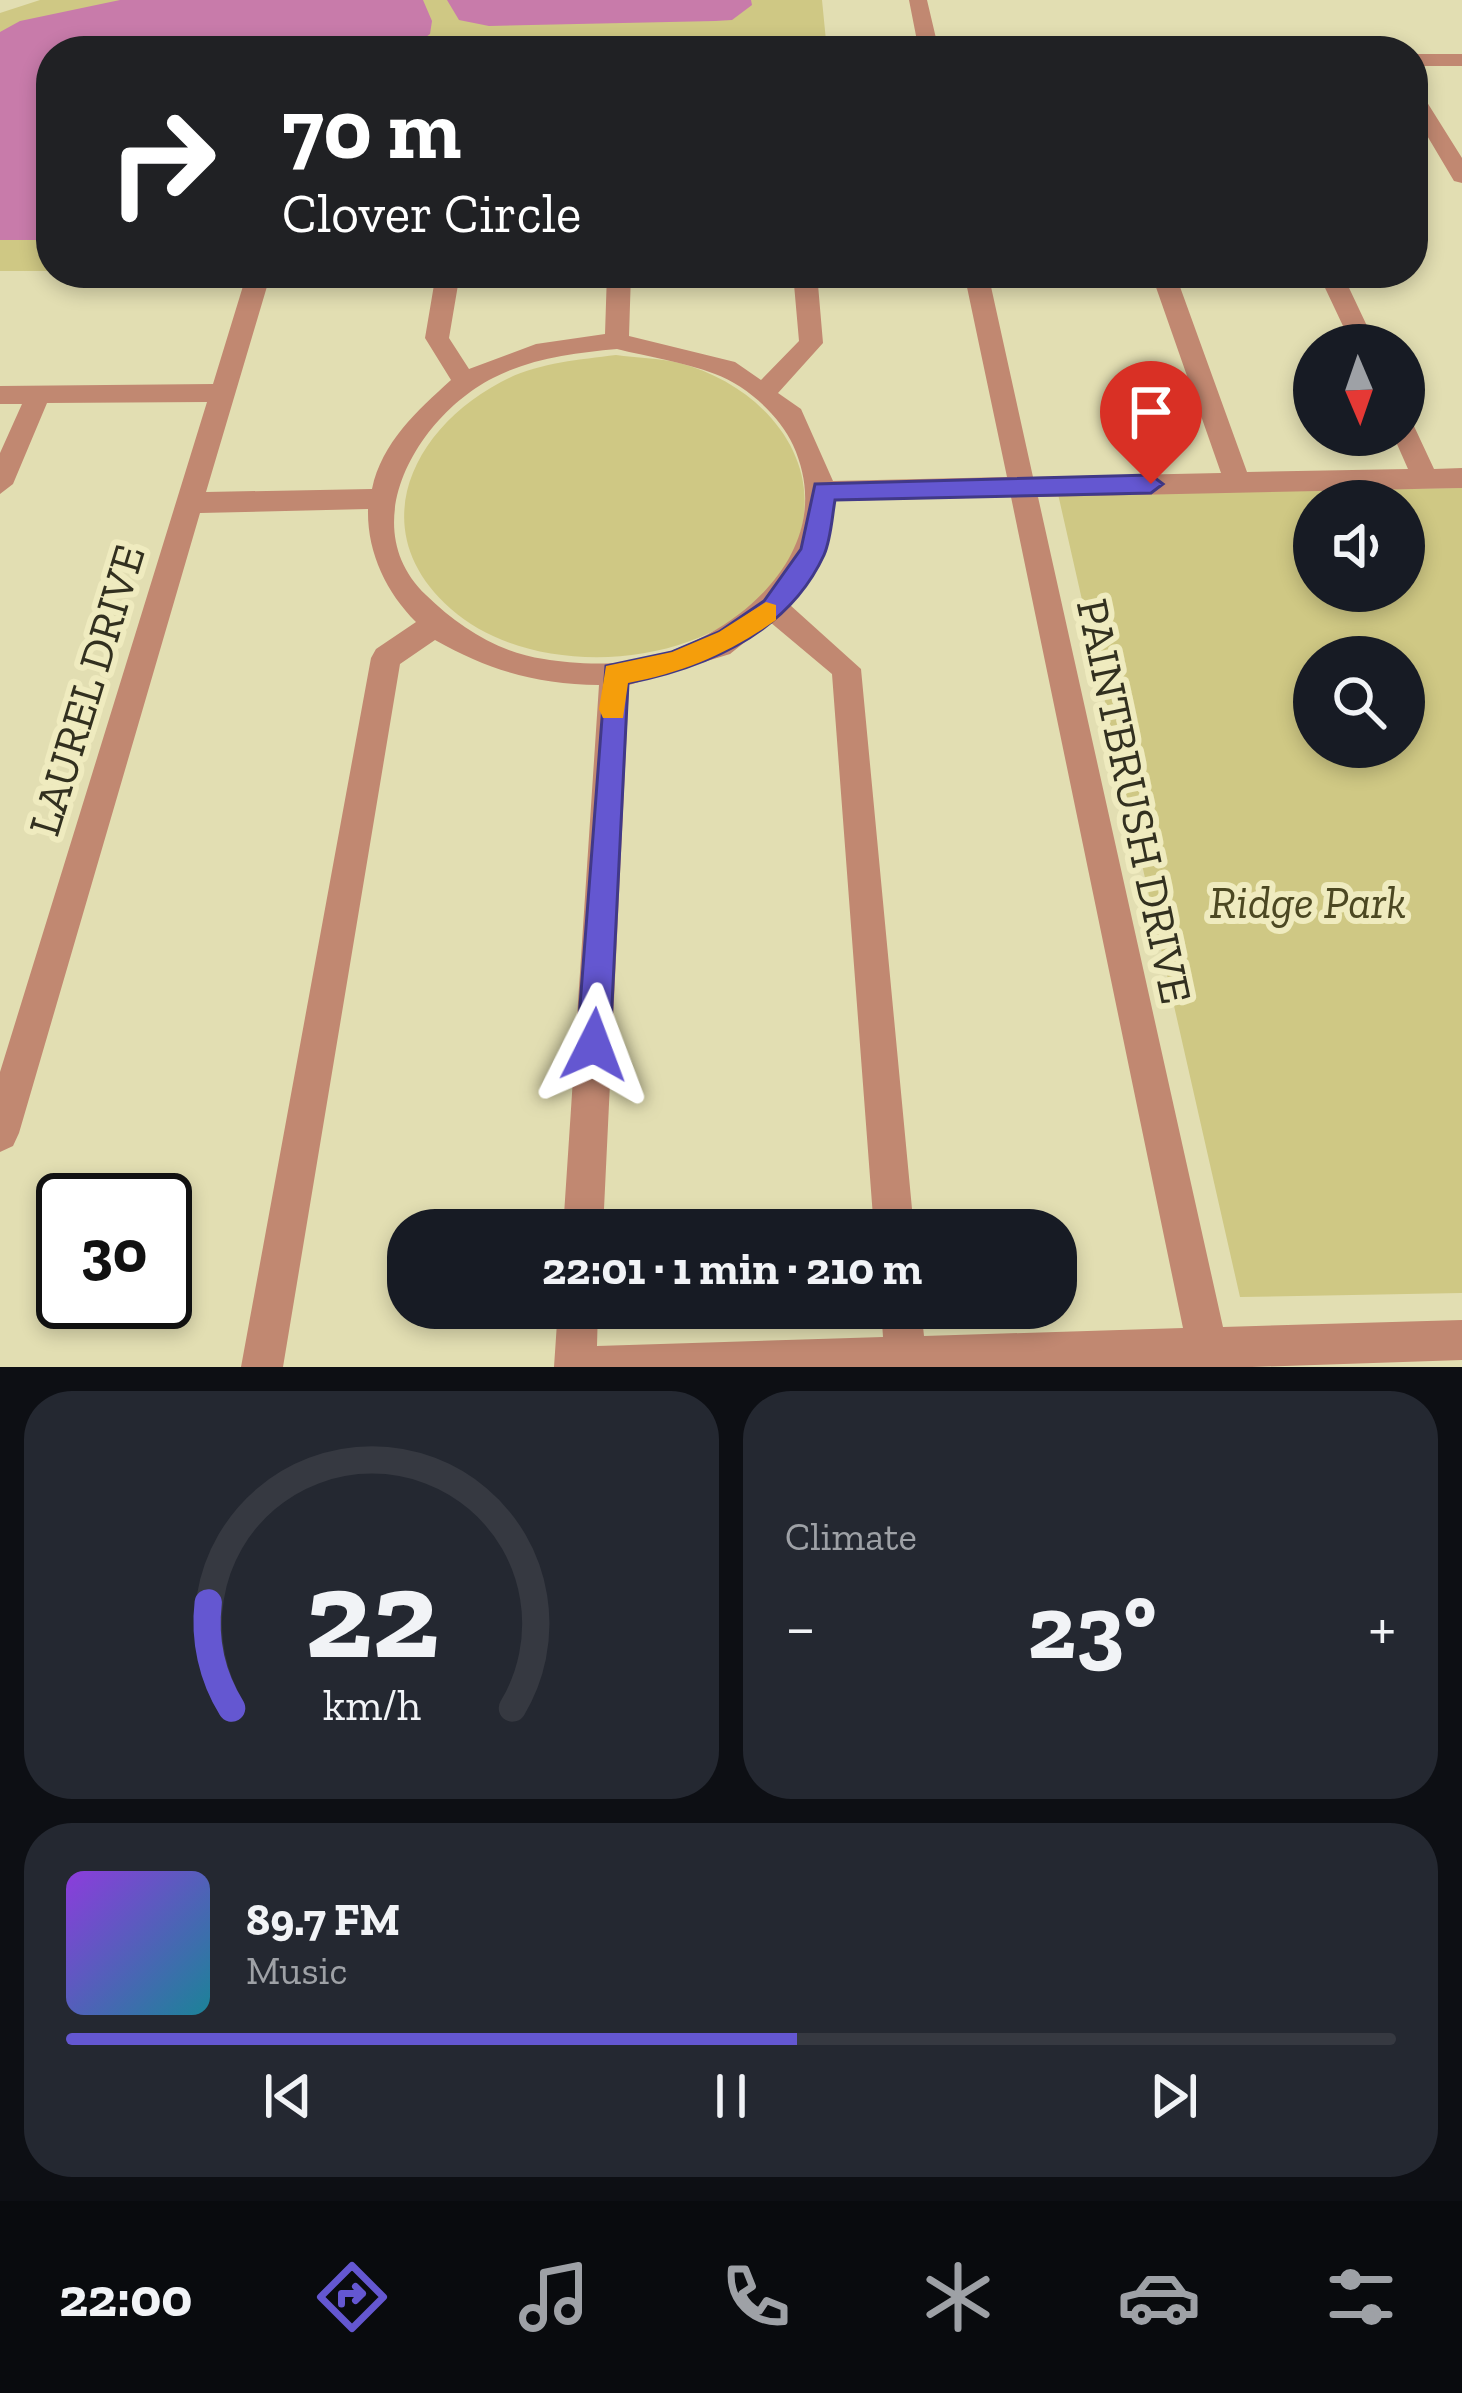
<!DOCTYPE html>
<html lang="en">
<head>
<meta charset="utf-8">
<style>
  :root { --surface:#171b24; --page:#242831; --text:#f1f3f6; --muted:#9ea1a6; --line:#363941; --accent:#6457d1 }
  body { margin:0; font-family:"Zilla Slab",serif; background:var(--page); color:var(--text); height:100vh; display:flex; flex-direction:column; font-size:45px; white-space:nowrap }
  * { box-sizing:border-box; margin:0 }
  p { font-size:39px; color:var(--muted) }
  .icon { flex:none; width:66px; height:66px; fill:none; stroke:currentColor; stroke-width:2; stroke-linecap:round; stroke-linejoin:round }
  .map { position:relative; height:1367px; overflow:hidden }
  .sheet { display:flex; flex-direction:column; gap:24px; padding:24px; background:#0d0f14; flex:1 }
  .sheet>* { flex:none }
  .guide { position:absolute; left:36px; top:36px; width:1392px; height:252px; border-radius:48px; box-shadow:0 6px 18px #0003; background:#202124; color:#fff; overflow:hidden }
  .needle { width:78px; rotate:178deg }
  .controls { position:absolute; left:1293px; top:324px; display:grid; gap:24px }
  .controls a { display:grid; place-items:center; width:132px; height:132px; border-radius:50%; background:var(--surface); box-shadow:0 6px 18px #0003; font-size:60px }
  .speed { position:absolute; left:36px; top:1173px; display:flex; gap:24px; font-size:60px; font-weight:700; text-align:center }
  .speed>* { display:grid; place-content:center; width:156px; height:156px; border-radius:50%; background:var(--surface); box-shadow:0 6px 18px #0003; line-height:1 }
  .speed .limit { border:6px solid #111; border-radius:18px; background:#fff; color:#111 }
  .pin { position:absolute; display:grid; place-items:center; width:102px; height:102px; color:#fff; margin:-123px -51px; border-radius:50% 50% 50% 0; rotate:-45deg; box-shadow:0 0 12px #0007 }
  .pin .icon { rotate:45deg }
  .me { position:absolute; width:132px; margin:-66px; rotate:3deg; stroke-linejoin:round; filter:drop-shadow(0 0 9px #0008) }
  .turn { display:flex; align-items:center; gap:42px; height:252px; padding:0 48px; font-size:54px }
  .turn .icon { width:156px; height:156px; stroke-width:2.5 }
  .turn b { display:block; font-size:84px; line-height:102px }
  .big { font-size:90px; font-weight:800; line-height:1.1 }
  .sheet .card { flex:1; display:flex; flex-direction:column; justify-content:center; gap:18px; min-width:0; padding:0 42px; border-radius:48px; background:var(--page) }
  .sheet .dial { align-items:center; gap:0 }
  .dial svg { height:312px; overflow:visible; fill:none; stroke:var(--line); stroke-width:7; stroke-linecap:round; text-anchor:middle }
  .dial text { fill:var(--text); stroke:none }
  .song { display:flex; align-items:center; gap:36px }
  .cover { width:144px; height:144px; border-radius:18px; background:linear-gradient(135deg,hsl(270 70% 55%),hsl(190 70% 35%)) }
  .played { height:12px; border-radius:6px; background:linear-gradient(90deg,var(--accent) 55%,var(--line) 55%) }
  .keys { display:flex; justify-content:space-around; direction:ltr }
  .heat { display:flex; justify-content:space-between; align-items:center; font-size:66px; direction:ltr }
  .sheet .tiles { flex:1; display:grid; gap:24px; grid-template-columns:1fr 1fr }
  .card:last-child { grid-column:span 2 }
  .trip { position:absolute; left:387px; top:1209px; width:690px; height:120px; border-radius:48px; background:var(--surface); box-shadow:0 6px 18px #0003; font-weight:800; line-height:120px; text-align:center }
  .tabs { display:flex; height:192px; justify-content:space-around; align-items:center; background:#090b0e; color:var(--muted) }
  .tabs .icon { width:84px; height:84px }
  .tabs .active { color:var(--accent) }
  .tabs b { font-size:54px; color:var(--text) }
  .map>svg:first-child { display:block }
  .green { fill:#cfc884; fill-rule:evenodd }
  .water { fill:#c87baa }
  .lines { fill:none; stroke-linecap:round; stroke-linejoin:round }
  .minor { fill:#c18871; fill-rule:evenodd }
  .route { fill:#6457d1; stroke:#413988; stroke-width:3 }
  .slow { fill:#f59e0b }
  .labels { text-anchor:middle; stroke-width:12; stroke-linejoin:round; paint-order:stroke }
  .street-label { font-size:45px; fill:#32301f; stroke:#efebbf }
  .park-label { font-size:45px; font-style:italic; fill:#4c4822; stroke:#efebbf }
</style>
</head>
<body>
<div class="map">
<svg width="1462" height="1367" viewBox="0 0 1462 1367">
  <rect width="100%" height="100%" fill="#e2deb2"/>
  <path class="green" d="M 40,0 L 822,0 L 827,51 L 51,51 L 51,271 L 0,271 L 0,13 Z
    M 616,355 C 636,358 659,358 679,363 C 772,387 840,477 785,568 C 723,671 536,685 451,609 C 363,532 410,430 501,382 C 536,363 577,360 616,355 Z
    M 1462,488 L 1462,1293 L 1240,1297 L 1058,494 ZM 1314,501 L 1404,501 L 1404,591 L 1314,591 ZM 1314,657 L 1404,657 L 1404,747 L 1314,747 Z"/>
  <path class="water" d="M 120,0 L 423,0 L 432,21 L 430,34 L 418,43 L 386,51 L 51,51 L 51,240 L 0,240 L 0,32 L 20,21 Z
    M 447,0 L 751,0 L 752,5 L 732,20 L 715,21 L 489,26 L 459,20 Z"/>
  <g class="lines">
    <path class="minor" d="M 909,0 L 927,0 L 939,51 L 919,51 Z
      M 1413,54 L 1462,54 L 1462,66 L 1413,66 Z
      M 1413,89 L 1420,91 L 1462,158 L 1462,183 L 1454,181 L 1413,112 Z
      M 247,273 L 271,273 L 206,492 L 372,489 C 382,442 417,411 451,380 L 425,338 L 436,273 L 460,273 L 449,338 L 469,369 L 536,344 L 605,334 L 607,273 L 631,273 L 629,336 L 735,362 L 761,380 L 799,341 L 793,273 L 817,273 L 823,343 L 778,393 L 801,409 L 833,481 L 1007,477 L 964,273 L 988,273 L 1033,477 L 1221,473 L 1151,273 L 1175,273 L 1247,472 L 1408,469 L 1393,435 L 1404,435 L 1404,422 L 1413,424 L 1434,469 L 1462,468 L 1462,488 L 1038,497 L 1223,1327 L 1462,1320 L 1462,1360 L 1252,1367 L 554,1367 L 558,1308 L 598,1308 L 597,1346 L 883,1337 L 881,1308 L 921,1308 L 924,1336 L 1183,1328 L 1011,497 L 831,501 L 828,538 L 790,605 L 861,669 L 914,1230 L 874,1230 L 832,674 L 770,622 L 730,654 L 629,685 L 603,1230 L 563,1230 L 599,685 C 537,684 490,671 435,640 L 400,664 L 283,1367 L 241,1367 L 371,658 L 376,649 L 416,622 C 386,592 367,552 368,509 L 200,513 L 19,1133 L 13,1146 L 0,1152 L 0,1072 L 207,402 L 47,403 L 13,484 L 0,494 L 0,453 L 22,404 L 0,404 L 0,386 L 213,384 ZM 617,349 C 649,357 684,362 715,374 C 746,385 780,416 793,445 C 841,550 738,637 644,659 C 617,666 571,664 544,659 C 497,652 459,627 426,595 C 352,524 420,415 493,378 C 532,358 574,353 617,349 Z
      M 1318,273 L 1342,273 L 1376,345 L 1352,345 Z"/>
  </g>
  <path class="route" d="M 1151,475 L 1163,484 L 1151,493 L 835,500 C 832,517 831,539 824,555 C 788,633 708,667 628,683 L 610,1045 L 605,1056 L 594,1061 L 582,1056 L 577,1045 L 606,666 L 672,652 L 719,632 L 764,601 L 801,549 L 815,484 Z"/>
  <path class="slow" d="M 766,602 L 776,605 L 776,620 C 729,653 685,672 628,683 L 623,718 L 603,718 L 599,709 L 606,666 L 672,652 L 719,632 Z"/>
  <g class="labels">
    <g class="street-label">
      <text transform="translate(86 690) rotate(-73)" y="16">LAUREL DRIVE</text>
      <text transform="translate(1135 801) rotate(78)" y="16">PAINTBRUSH DRIVE</text>
    </g>
    <g class="park-label">
      <text x="1308" y="918">Ridge Park</text>
    </g>
  </g>
</svg>
<div class="controls">
<a><svg class="needle" viewBox="-14 -14 28 28"><path d="M0-13l5 13h-10z" fill="#e53935"/><path d="M0 13l5-13h-10z" fill="#9ea1a6"/></svg></a>
<a><svg class="icon" aria-label="sound" viewBox="0 0 24 24"><path d="M4 9h4l5-4v14l-5-4H4zM17 9q2 3 0 6"/></svg></a>
<a><svg class="icon" aria-label="search" viewBox="0 0 24 24"><circle cx="10" cy="10" r="6"/><path d="M15 15l6 6"/></svg></a>
</div>
<div class="speed"><div class="limit">30</div></div>
<div class="pin" style="left:1151px;top:484px;background:#d93025"><svg class="icon" aria-label="arrive" viewBox="0 0 24 24"><path d="M6 21V4h12l-3 4 3 4H6"/></svg></div>
<svg class="me" style="left:594px;top:1045px" viewBox="-20 -20 40 40"><path d="M0-17L14 15 0 8-14 15z" fill="#6457d1" stroke="#fff" stroke-width="4"/></svg>
<div class="trip">22:01 · 1 min · 210 m</div>
<div class="guide">
<div class="turn"><svg class="icon" aria-label="right" viewBox="0 0 24 24"><path d="M7 20v-9h11M14 6l5 5-5 5"/></svg><div><b>70 m</b>Clover Circle</div></div>
</div>
</div>
<section class="sheet">
<div class="tiles">
<div class="card dial"><svg viewBox="0 0 100 80">
<path d="M14 69A42 42 0 1 1 86 69"/>
<path d="M14 69A42 42 0 0 1 8 42" stroke="#6457d1"/>
<text x="50" y="56" font-size="32" font-weight="700">22</text>
<text x="50" y="72" font-size="11">km/h</text>
</svg></div>
<div class="card"><p>Climate</p>
<div class="heat"><a>−</a><b class="big">23°</b><a>+</a></div>
</div>
<div class="card">
<div class="song"><i class="cover"></i><div><b>89.7 FM</b><p>Music</p></div></div>
<div class="played"></div>
<div class="keys"><svg class="icon" aria-label="previous" viewBox="0 0 24 24"><path d="M18 5L8 12l10 7zM5 5v14"/></svg><svg class="icon" aria-label="pause" viewBox="0 0 24 24"><path d="M8 5v14M16 5v14"/></svg><svg class="icon" aria-label="next" viewBox="0 0 24 24"><path d="M6 5l10 7-10 7zM19 5v14"/></svg></div>
</div>
</div>
</section>
<nav class="tabs">
<b>22:00</b>
<svg class="icon active" aria-label="directions" viewBox="0 0 24 24"><path d="M12 3l9 9-9 9-9-9zM9 14v-3h6M13 9l2 2-2 2"/></svg>
<svg class="icon" aria-label="music" viewBox="0 0 24 24"><path d="M9 18V5l10-2v13"/><circle cx="6" cy="18" r="3"/><circle cx="16" cy="16" r="3"/></svg>
<svg class="icon" aria-label="phone" viewBox="0 0 24 24"><path d="M5 4h4l2 5-3 2q2 4 5 5l2-3 5 2v4C11 20 4 13 5 4z"/></svg>
<svg class="icon" aria-label="climate" viewBox="0 0 24 24"><path d="M12 3v18M4 7l16 10M4 17L20 7"/></svg>
<svg class="icon" aria-label="car" viewBox="0 0 24 24"><path d="M5 17H2v-5l4-1 3-4h7l3 4 3 1v5h-3M9 17h6M6 11h13"/><circle cx="7" cy="17" r="2"/><circle cx="17" cy="17" r="2"/></svg>
<svg class="icon" aria-label="filters" viewBox="0 0 24 24"><path d="M4 7h16M4 17h16"/><circle cx="9" cy="7" r="2"/><circle cx="15" cy="17" r="2"/></svg>
</nav>
</body>
</html>
